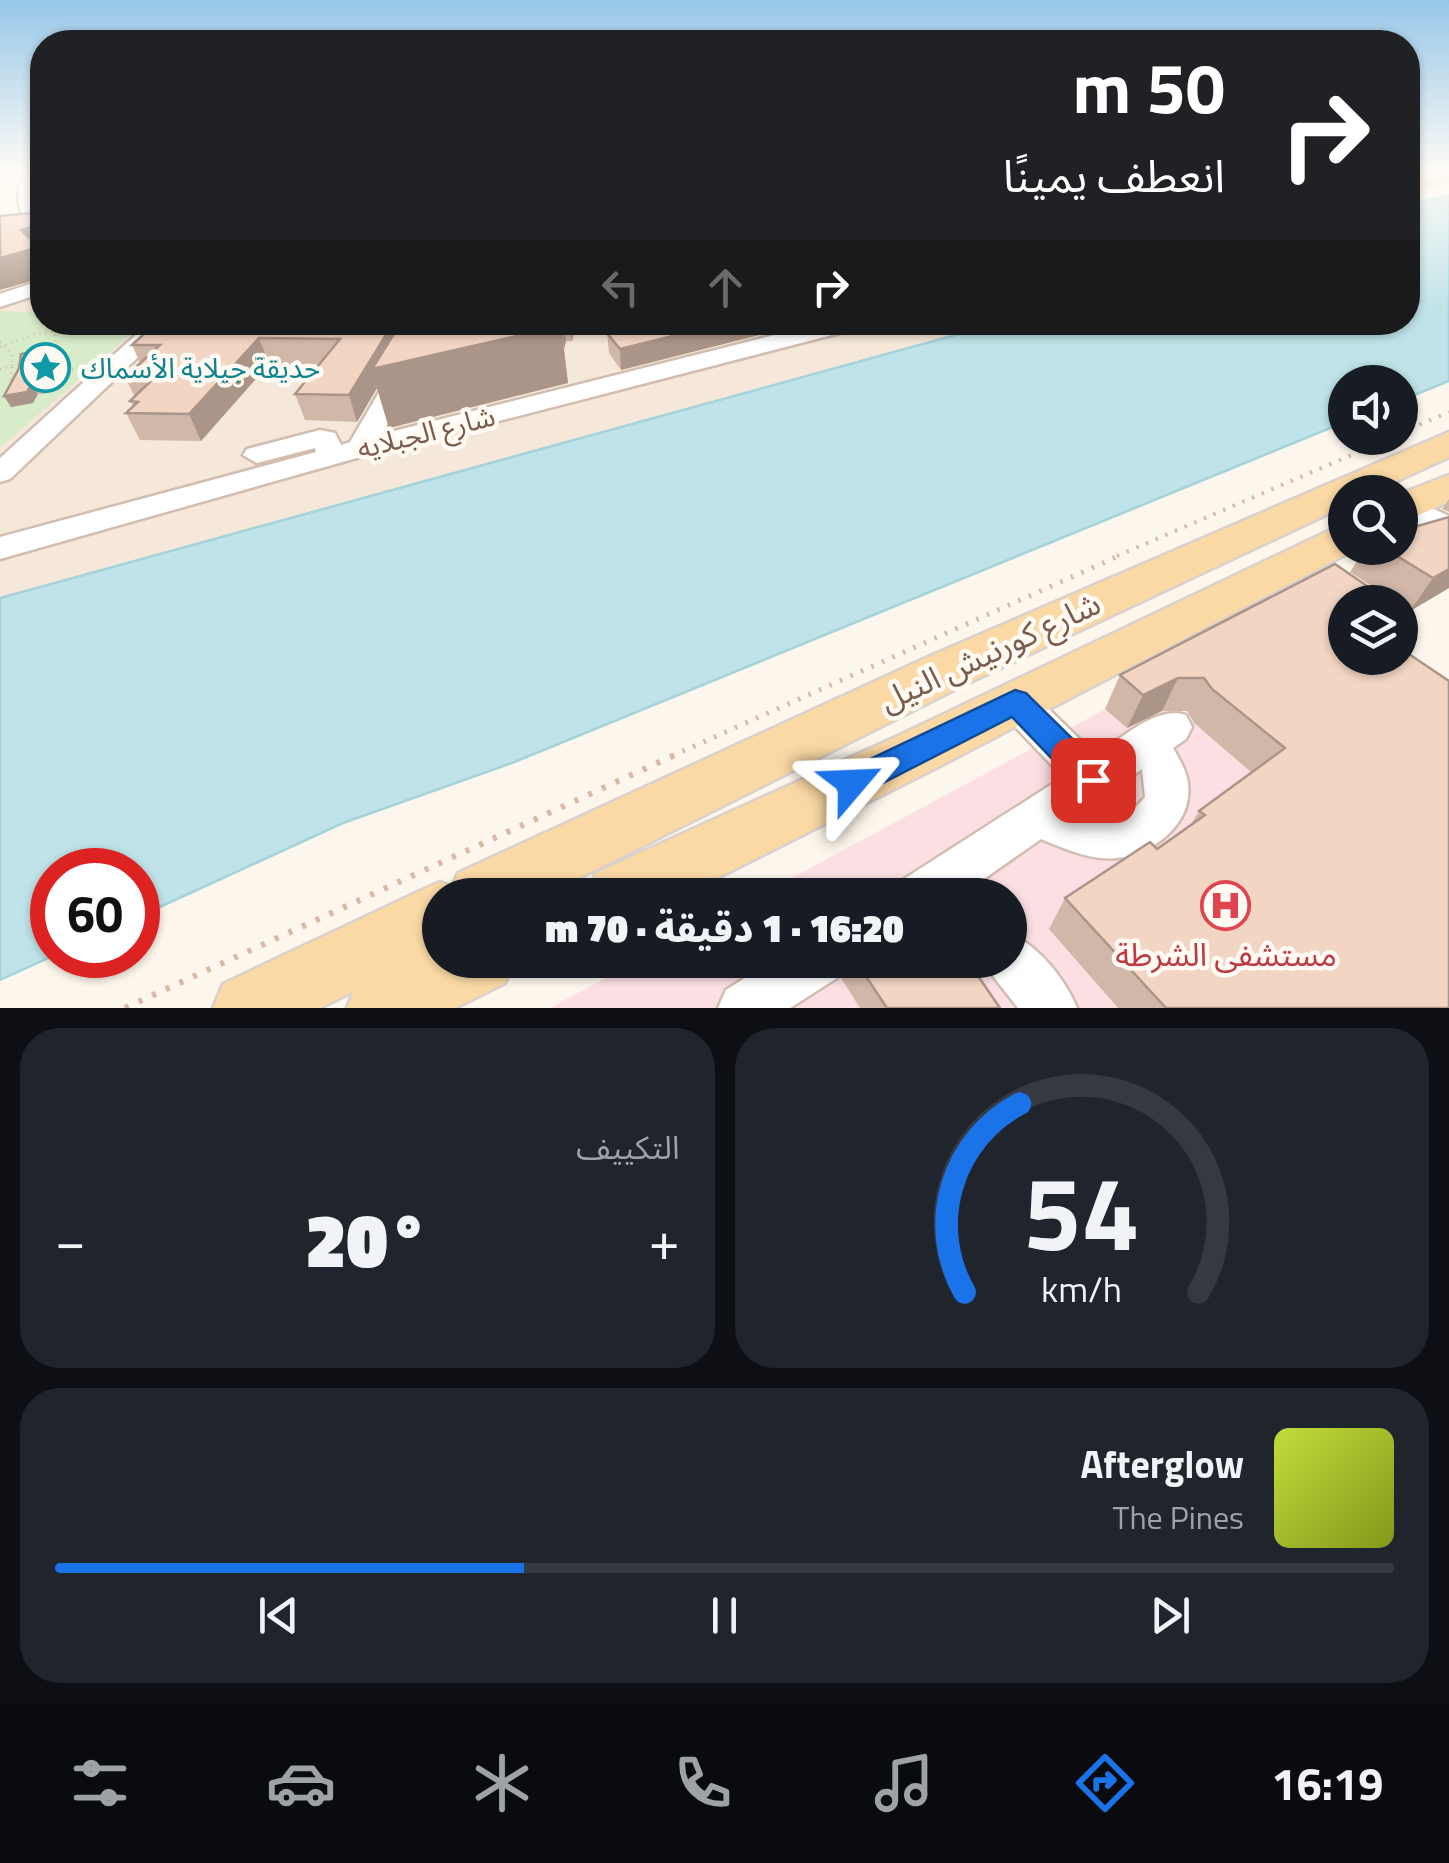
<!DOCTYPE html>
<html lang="ar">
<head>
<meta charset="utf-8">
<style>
  :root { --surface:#171b24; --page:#20242c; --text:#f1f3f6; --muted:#9ea1a6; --line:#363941; --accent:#1a73e8 }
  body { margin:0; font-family:"Titillium Web","Noto Sans Arabic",sans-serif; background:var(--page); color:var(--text); direction:rtl; height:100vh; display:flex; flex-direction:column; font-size:38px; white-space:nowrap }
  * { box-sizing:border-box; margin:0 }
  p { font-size:32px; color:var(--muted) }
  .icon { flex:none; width:55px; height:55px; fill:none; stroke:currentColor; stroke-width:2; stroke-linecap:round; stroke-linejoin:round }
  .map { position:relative; height:1008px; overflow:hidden; direction:ltr }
  .sheet { display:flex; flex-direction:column; gap:20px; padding:20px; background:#0d0f14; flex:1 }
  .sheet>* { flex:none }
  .guide { position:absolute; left:30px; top:30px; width:1390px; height:305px; border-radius:40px; box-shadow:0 2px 8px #0004; direction:rtl; background:#202124; color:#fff; overflow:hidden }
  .buttons { position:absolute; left:1328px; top:365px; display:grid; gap:20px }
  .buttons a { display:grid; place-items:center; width:90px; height:90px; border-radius:50%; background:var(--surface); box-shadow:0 2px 8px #0004; font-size:50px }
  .speed { position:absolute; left:30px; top:848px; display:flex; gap:20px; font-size:50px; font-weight:700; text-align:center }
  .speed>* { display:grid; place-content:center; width:130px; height:130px; border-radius:50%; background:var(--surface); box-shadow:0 2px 8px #0004; line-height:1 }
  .speed .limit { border:15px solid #d22; background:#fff; color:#111 }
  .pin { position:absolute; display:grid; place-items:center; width:85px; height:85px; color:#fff; margin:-42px; border-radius:20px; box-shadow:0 5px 15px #0006 }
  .me { position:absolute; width:110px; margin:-55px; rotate:64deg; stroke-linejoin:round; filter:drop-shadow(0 0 8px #0008) }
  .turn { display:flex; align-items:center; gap:35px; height:210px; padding:0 30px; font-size:45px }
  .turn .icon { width:130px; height:130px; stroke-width:2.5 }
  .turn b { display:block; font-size:70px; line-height:85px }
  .lanes { display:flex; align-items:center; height:95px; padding:0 30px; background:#0003; justify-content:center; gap:50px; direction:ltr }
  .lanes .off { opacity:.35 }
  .big { font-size:75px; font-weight:800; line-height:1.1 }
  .sheet .card { flex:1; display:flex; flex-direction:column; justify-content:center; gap:15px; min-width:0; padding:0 35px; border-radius:40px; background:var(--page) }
  .sheet .dial { align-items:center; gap:0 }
  .dial svg { height:260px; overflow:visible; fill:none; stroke:var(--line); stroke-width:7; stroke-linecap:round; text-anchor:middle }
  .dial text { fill:var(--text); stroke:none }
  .song { display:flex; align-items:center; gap:30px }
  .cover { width:120px; height:120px; border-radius:15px; background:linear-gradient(135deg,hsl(70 70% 55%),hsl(70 70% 35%)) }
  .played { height:10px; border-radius:5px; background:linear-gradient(90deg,var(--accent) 35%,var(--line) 35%) }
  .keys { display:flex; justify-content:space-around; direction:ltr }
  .heat { display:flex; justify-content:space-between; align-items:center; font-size:55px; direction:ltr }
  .sheet .tiles { flex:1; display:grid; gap:20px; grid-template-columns:1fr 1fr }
  .card:last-child { grid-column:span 2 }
  .trip { position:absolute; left:422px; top:878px; width:605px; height:100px; border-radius:50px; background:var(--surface); box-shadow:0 2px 8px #0004; font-weight:800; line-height:100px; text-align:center; direction:rtl }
  .menu { display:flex; height:160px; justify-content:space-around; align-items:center; background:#090b0e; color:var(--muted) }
  .menu .icon { width:70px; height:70px }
  .menu .on { color:var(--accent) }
  .menu b { font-size:45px; color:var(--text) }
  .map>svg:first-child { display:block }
  .residential { fill:#f5e8da }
  .medical { fill:#fbdfe3 }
  .green { fill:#d8ecc9 }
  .water { fill:#bfe3e8; stroke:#a5d3da; stroke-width:2.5 }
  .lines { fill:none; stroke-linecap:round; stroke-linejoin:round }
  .minor-casing { stroke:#d1beb0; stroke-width:5 }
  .major-casing { stroke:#dad1cd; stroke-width:5 }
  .highway-casing { stroke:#dad1cd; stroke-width:5 }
  .path-far3 { stroke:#d9b8a5; stroke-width:2.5; stroke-dasharray:1 5; stroke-linecap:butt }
  .path-far2 { stroke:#d9b8a5; stroke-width:4; stroke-dasharray:2.5 8; stroke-linecap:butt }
  .path-far1 { stroke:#d9b8a5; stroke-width:5; stroke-dasharray:2.5 9; stroke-linecap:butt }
  .path { stroke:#d9b8a5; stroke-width:6; stroke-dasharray:4 11; stroke-linecap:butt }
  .minor { fill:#fff; fill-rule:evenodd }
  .major { fill:#fbd9a5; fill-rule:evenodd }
  .highway { fill:#f7b7a3; fill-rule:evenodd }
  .wall { fill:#d1b7a8 }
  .shaded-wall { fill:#aa9588 }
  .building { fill:#f3d5c3; stroke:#aa9588; stroke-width:2.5 }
  .route { fill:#1a73e8; stroke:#114b97; stroke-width:2.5 }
  .labels { text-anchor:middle; stroke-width:9; stroke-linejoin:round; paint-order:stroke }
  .culture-label { font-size:28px; fill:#0d838f; stroke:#fffaf3; text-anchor:start }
  .street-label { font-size:28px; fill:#7a5c4d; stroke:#fffaf3 }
  .near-street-label { font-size:32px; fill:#7a5c4d; stroke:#fffaf3 }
  .near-health-label { font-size:32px; fill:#be3a42; stroke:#fffaf3 }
</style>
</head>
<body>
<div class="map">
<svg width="1449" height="1008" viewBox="0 0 1449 1008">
  <rect width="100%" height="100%" fill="#fdf6ec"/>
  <path class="residential" d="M 0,298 L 42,300 L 42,322 L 953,323 L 1070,388 L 0,754 Z"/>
  <path class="medical" d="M 1150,685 L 1449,943 L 1449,1008 L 550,1008 L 639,960 L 1010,960 L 1010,895 L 760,895 Z"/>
  <path class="green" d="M 0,311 L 42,313 L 42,322 L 144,323 L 0,448 Z"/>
  <path class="water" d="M 1449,195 L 1449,381 L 1400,401 L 1400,382 L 1345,382 L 1345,422 L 512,763 L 343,823 L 138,917 L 138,870 L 52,870 L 55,955 L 0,980 L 0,598 L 999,323 L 1408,322 L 1408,206 Z"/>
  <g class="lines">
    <defs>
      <path id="minor" d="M 24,173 L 40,173 C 31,198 42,213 42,237 L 36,236 C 19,215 13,198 24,173 Z
        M 1408,173 L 1424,173 L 1408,180 Z
        M 42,280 L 42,293 L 0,307 L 0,294 Z
        M 150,322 L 175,322 L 10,479 L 0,482 L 0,458 Z
        M 420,322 L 442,322 L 382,434 L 826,322 L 866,322 L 863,327 L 371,454 L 0,559 L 0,537 L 316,452 L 315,448 L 257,463 L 243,455 L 247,449 L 320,430 L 335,433 L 341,445 L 350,442 Z
        M 1408,497 L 1449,516 L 1449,539 L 1400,515 L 1400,500 Z
        M 1015,686 L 1029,690 L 1096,755 C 1121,739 1156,705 1186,715 L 1192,727 L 1186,739 L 1173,748 C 1179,759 1187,771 1188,784 C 1193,824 1153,854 1118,858 C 1092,861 1065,849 1041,839 L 961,895 L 898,895 L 904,879 L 1063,777 L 1001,712 L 996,701 L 1001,690 ZM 1142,769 L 1145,797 C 1127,820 1107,819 1080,812 Z
        M 1010,934 C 1039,946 1065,979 1077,1008 L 1018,1008 L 993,976 L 986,960 L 1010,960 Z
        M 773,960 L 844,960 L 837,978 L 790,1008 L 718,1008 L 726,990 Z"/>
      <path id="major" d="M 1449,432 L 1449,457 L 1373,492 L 1345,492 L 1345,506 L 964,685 L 545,895 L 440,895 L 440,960 L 515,960 L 505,983 L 455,1008 L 347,1008 L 354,991 L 320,1008 L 213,1008 L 223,984 L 418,892 L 440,882 L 452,887 L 458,873 L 928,657 Z
        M 1449,475 L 1449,502 L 1400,523 L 1400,494 Z
        M 1345,523 L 1345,548 L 1358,548 L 938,767 L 683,895 L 587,895 L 596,873 L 900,735 Z"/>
      <path id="highway" d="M 1422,173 L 1449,173 L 1449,181 L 1408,191 L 1408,177 Z"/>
    </defs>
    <use href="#minor" class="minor-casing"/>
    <use href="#major" class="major-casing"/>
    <use href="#highway" class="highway-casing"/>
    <path class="path-far3" d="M 55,332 L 71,322
      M 58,334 L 128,326
      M 0,342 L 12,354 L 11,383
      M 0,347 L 35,334 L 55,332 L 57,372
      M 0,369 L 23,363
      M 43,377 L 86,366"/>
    <path class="path-far2" d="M 1400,433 L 1449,412
      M 1117,556 L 1391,438"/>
    <path class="path-far1" d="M 672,756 L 1123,554"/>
    <path class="path" d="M 125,1008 L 677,754"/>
    <use href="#minor" class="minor"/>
    <use href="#major" class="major"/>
    <use href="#highway" class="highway"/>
  </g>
  <path class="wall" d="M 429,322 L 576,322 L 572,341 L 566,341 L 564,349 L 568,383 L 389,428 L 377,388 L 357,422 L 305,420 L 295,394 L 319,364 L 269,364 L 201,441 L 140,440 L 126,413 L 133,406 L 130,401 L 135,397 L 125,377 L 140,363 L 132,345 L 414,324 L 410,332 L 425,332 Z
    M 775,331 L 621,370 L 609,353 L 607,333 Z
    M 50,360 L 44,394 L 38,394 L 33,403 L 11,407 L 4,396 Z
    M 1449,499 L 1449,512 L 1442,509 Z
    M 1366,548 L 1400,548 L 1449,588 L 1410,611 L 1400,605 L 1400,602 L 1396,602 L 1350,572 Z
    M 1345,602 L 1449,1008 L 1118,1008 L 1049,929 L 1065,898 L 1157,849 L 1190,826 L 1199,811 L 1252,773 L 1194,723 L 1187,711 L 1162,711 L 1127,728 L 1105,709 L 1120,675 Z
    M 845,960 L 967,960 L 1000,1008 L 860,1008 L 841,978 Z"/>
  <path class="shaded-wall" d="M 42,224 L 42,254 L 41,255 L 42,258 L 42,278 L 0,290 L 0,258 L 21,230 Z
    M 394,322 L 414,322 L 414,324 L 391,365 L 561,326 L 568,383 L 389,428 L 377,388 L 357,422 L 349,395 Z
    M 563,322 L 566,341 L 564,349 L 562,327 Z
    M 570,322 L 576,322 L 572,341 Z
    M 730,322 L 775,322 L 775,331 L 621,370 L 620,349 Z
    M 259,338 L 269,364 L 201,441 L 189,414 Z
    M 44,350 L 50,360 L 44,394 L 37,383 Z
    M 32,383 L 38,394 L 33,403 L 11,407 L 4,396 Z
    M 1449,569 L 1449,588 L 1410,611 L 1433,578 Z
    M 1178,678 L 1162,711 L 1127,728 L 1143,695 Z"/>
  <path class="building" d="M 32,213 L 42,214 L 42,224 L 21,230 L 35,243 L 30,250 L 0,258 L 0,216 Z
    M 157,322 L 394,322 L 349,395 L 295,394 L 340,339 L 259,338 L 189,414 L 126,413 L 138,402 L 130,401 L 155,377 L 125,377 L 160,345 L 132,345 Z
    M 429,322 L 486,322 L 425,331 Z
    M 486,322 L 558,322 L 561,326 L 372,369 L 395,332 L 421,332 Z
    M 621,322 L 730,322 L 620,349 L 607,333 L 619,330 Z
    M 44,350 L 37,383 L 32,383 L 27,392 L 4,396 L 19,368 L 21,354 Z
    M 1449,517 L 1449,569 L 1433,578 L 1384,548 L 1400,548 L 1400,531 Z
    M 1335,564 L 1383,597 L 1374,602 L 1345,602 L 1345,658 L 1400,658 L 1400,648 L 1449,681 L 1449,1008 L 1166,1008 L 1065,898 L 1150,842 L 1157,849 L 1205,815 L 1199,811 L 1285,748 L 1212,689 L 1204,678 L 1178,678 L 1143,695 L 1120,675 Z
    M 855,960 L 967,960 L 1000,1008 L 887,1008 Z"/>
  <linearGradient id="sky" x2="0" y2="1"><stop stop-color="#97c7e8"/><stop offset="0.55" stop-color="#fefbf6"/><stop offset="1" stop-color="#fefbf6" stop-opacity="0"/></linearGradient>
  <rect width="1449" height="314" fill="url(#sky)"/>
  <path class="route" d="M 1015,690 L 1026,693 L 1104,770 L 1109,780 L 1104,790 L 1093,794 L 1082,790 L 1012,717 L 863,793 L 852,797 L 841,793 L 836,783 L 841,773 Z"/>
  <defs>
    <symbol id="sight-ring" viewBox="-11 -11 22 22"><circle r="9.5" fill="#fffaf3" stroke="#0f9aa8" stroke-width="1.5"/><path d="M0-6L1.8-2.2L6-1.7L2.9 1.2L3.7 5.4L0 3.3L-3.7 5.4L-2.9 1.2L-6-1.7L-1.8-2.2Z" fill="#0f9aa8"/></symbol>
    <symbol id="hospital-ring" viewBox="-11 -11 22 22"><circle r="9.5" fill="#fffaf3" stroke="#e0444e" stroke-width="1.5"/><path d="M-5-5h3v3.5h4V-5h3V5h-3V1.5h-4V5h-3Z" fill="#e0444e"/></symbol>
  </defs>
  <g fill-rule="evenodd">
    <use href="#sight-ring" x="18" y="340" width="55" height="55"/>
    <use href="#hospital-ring" x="1198" y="878" width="55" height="55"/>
  </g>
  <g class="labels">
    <g class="culture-label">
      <text x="81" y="378">حديقة جيلاية الأسماك</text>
    </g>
    <g class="street-label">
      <text transform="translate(426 432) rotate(-14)" y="10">شارع الجبلايه</text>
    </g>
    <g class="near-street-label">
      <text transform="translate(990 652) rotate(-25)" y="11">شارع كورنيش النيل</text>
    </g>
    <g class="near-health-label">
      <text x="1226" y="966">مستشفى الشرطة</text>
    </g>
  </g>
</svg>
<div class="buttons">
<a><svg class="icon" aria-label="sound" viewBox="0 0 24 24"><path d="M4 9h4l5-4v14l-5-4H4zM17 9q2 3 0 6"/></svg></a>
<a><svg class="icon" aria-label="search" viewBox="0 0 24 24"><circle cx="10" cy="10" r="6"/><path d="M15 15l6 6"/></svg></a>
<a><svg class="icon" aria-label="layers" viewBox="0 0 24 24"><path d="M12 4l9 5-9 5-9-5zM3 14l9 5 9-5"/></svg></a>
</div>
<div class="speed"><div class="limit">60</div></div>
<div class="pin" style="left:1093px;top:780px;background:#d93025"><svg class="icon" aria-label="arrive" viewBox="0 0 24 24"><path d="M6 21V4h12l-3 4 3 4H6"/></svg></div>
<svg class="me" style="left:852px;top:783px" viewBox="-20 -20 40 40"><path d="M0-17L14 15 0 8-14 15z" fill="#1a73e8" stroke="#fff" stroke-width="4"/></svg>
<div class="trip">16:20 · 1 دقيقة · 70 m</div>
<div class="guide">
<div class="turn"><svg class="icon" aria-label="right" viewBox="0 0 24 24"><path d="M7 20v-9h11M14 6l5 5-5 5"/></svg><div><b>50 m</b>انعطف يمينًا</div></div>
<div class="lanes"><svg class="icon off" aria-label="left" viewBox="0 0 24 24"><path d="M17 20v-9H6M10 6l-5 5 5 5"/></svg><svg class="icon off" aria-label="ahead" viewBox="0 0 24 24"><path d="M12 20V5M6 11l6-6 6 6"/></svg><svg class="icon" aria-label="right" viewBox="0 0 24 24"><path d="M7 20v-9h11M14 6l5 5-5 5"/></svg></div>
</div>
</div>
<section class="sheet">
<div class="tiles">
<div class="card dial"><svg viewBox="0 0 100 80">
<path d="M14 69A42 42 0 1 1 86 69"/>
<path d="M14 69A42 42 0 0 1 31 11" stroke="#1a73e8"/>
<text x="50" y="56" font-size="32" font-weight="700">54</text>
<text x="50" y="72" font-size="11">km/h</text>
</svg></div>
<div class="card"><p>التكييف</p>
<div class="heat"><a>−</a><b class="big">20°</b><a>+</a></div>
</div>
<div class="card">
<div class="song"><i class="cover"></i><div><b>Afterglow</b><p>The Pines</p></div></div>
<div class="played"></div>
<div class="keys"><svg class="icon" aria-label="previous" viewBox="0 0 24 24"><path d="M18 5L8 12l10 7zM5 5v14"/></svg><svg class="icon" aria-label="pause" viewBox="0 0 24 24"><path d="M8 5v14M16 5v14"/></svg><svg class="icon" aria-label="next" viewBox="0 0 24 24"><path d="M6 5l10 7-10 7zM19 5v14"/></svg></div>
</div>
</div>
</section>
<nav class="menu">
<b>16:19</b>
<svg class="icon on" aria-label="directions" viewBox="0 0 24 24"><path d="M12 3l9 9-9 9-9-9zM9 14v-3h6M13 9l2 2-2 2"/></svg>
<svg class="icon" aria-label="music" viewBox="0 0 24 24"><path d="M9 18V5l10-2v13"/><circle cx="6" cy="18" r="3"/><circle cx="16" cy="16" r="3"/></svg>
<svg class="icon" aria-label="phone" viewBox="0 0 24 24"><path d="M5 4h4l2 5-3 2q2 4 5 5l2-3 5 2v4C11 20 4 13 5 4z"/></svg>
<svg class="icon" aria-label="climate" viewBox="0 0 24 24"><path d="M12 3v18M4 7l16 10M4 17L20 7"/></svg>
<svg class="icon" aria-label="car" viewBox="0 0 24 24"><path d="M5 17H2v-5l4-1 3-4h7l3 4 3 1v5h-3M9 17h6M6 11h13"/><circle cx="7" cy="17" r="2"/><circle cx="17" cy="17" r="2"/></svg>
<svg class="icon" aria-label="filters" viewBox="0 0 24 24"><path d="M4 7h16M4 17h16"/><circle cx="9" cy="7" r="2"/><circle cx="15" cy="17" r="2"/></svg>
</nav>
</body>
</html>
